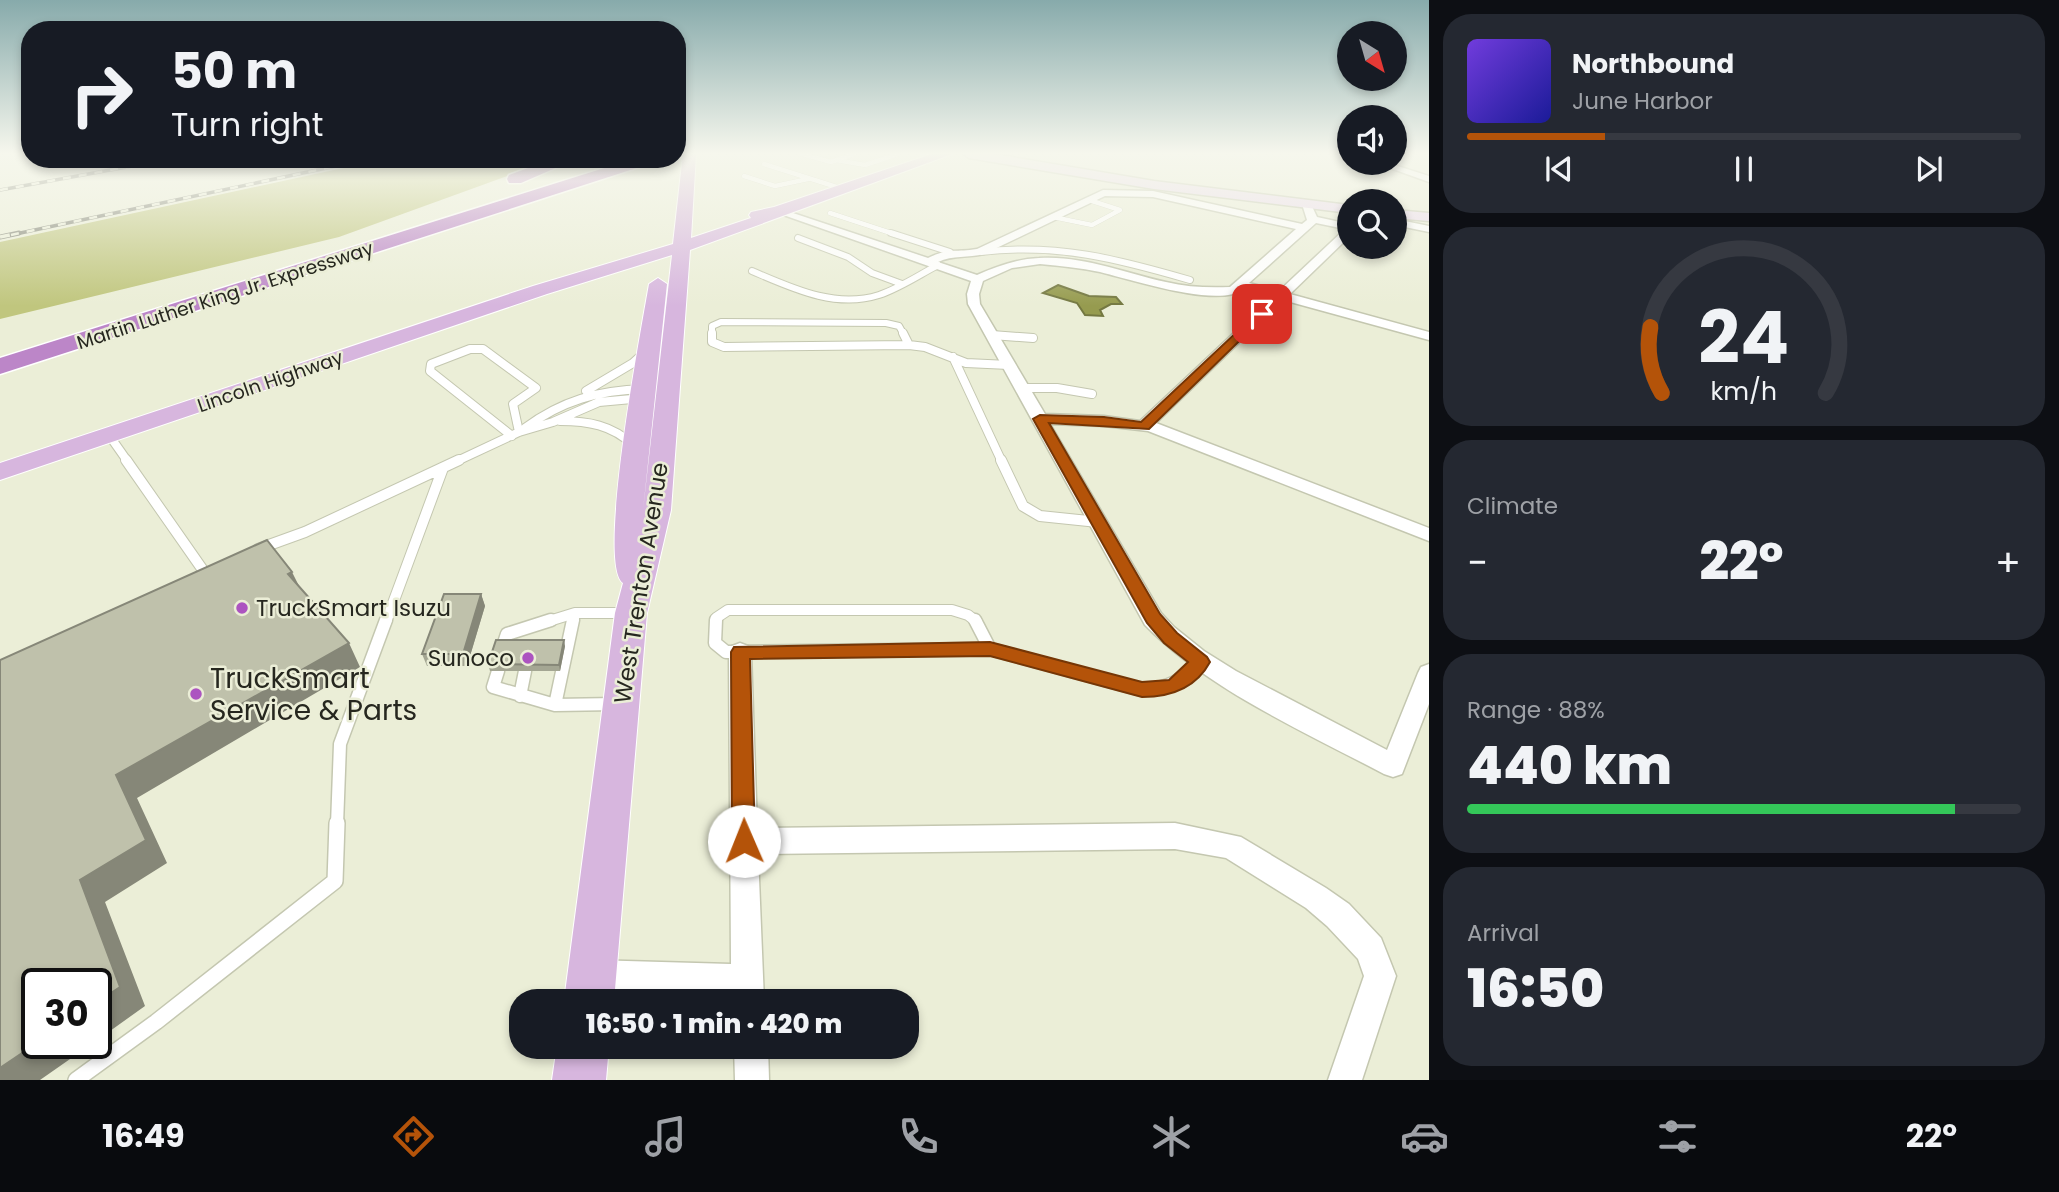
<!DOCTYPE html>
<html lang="en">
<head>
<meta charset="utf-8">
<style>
  :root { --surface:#171b24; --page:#242831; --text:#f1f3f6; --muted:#9ea1a6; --line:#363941; --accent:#b45309 }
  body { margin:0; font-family:Poppins,sans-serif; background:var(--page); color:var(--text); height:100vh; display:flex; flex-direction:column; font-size:26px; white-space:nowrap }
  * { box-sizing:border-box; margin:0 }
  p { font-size:23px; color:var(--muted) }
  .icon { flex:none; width:38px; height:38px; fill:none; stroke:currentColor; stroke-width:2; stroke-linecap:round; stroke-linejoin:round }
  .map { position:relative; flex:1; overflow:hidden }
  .sheet { display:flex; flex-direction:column; gap:14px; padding:14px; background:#0d0f14; width:630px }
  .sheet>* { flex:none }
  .hud { position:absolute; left:21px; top:21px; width:665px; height:147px; border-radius:28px; box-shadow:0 4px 10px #0003; background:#171b24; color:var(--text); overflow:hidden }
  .needle { width:46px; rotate:143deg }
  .fabs { position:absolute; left:1337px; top:21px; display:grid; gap:14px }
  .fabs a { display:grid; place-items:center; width:70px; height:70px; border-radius:50%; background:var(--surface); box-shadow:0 4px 10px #0003; font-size:35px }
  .speed { position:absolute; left:21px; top:968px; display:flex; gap:14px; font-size:35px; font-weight:700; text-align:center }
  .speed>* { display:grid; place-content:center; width:91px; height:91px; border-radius:50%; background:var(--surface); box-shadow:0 4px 10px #0003; line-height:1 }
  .speed .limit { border:4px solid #111; border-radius:10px; background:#fff; color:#111 }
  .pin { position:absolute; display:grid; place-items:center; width:60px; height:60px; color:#fff; margin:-30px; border-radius:14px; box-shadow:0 4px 10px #0006 }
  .me { position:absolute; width:77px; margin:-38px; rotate:359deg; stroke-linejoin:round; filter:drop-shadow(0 0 5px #0008) }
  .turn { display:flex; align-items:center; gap:24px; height:147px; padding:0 35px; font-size:32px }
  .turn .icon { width:91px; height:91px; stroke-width:2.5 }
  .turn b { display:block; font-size:49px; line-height:60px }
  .big { font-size:52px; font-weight:800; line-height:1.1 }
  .sheet .widget { flex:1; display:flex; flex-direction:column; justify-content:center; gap:10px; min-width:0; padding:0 24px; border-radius:28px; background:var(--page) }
  .sheet .dial { align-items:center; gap:0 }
  .dial svg { height:182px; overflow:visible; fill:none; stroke:var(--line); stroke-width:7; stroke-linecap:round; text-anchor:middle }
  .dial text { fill:var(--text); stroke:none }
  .song { display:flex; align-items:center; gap:21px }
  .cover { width:84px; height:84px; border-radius:10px; background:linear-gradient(135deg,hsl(260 70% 55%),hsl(240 70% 35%)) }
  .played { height:7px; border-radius:4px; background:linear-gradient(90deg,var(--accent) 25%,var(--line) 25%) }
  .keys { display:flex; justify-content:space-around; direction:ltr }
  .heat { display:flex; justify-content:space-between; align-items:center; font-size:38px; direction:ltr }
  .charge { height:10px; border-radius:5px; background:linear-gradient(90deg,#34c759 88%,var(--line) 0) }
  .trip { position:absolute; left:509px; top:989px; width:410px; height:70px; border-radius:28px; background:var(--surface); box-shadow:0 4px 10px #0003; font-weight:800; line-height:70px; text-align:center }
  .tabs { display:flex; height:112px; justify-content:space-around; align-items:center; background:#090b0e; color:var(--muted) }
  .tabs .icon { width:49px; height:49px }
  .tabs .current { color:var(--accent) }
  .tabs b { font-size:32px; color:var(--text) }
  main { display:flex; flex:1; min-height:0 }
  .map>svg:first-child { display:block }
  .green { fill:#c0c67e }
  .water { fill:#969b4f; stroke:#747841; stroke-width:2 }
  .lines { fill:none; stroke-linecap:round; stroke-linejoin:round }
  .lane-far5-casing { stroke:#c4c7b0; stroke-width:5 }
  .lane-far4-casing { stroke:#c4c7b0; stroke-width:8 }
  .lane-far3-casing { stroke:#c4c7b0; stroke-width:10 }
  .lane-far2-casing { stroke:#c4c7b0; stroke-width:12 }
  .lane-far1-casing { stroke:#c4c7b0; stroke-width:15 }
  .lane-casing { stroke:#c4c7b0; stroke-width:18 }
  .street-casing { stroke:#c4c7b0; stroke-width:3 }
  .secondary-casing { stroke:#c4c7b0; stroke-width:3 }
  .primary-casing { stroke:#fff; stroke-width:2 }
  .highway-casing { stroke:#fff; stroke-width:3 }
  .lane-far5 { stroke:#fff; stroke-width:4.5 }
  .lane-far4 { stroke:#fff; stroke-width:6 }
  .lane-far3 { stroke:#fff; stroke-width:8 }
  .lane-far2 { stroke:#fff; stroke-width:10 }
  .lane-far1 { stroke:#fff; stroke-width:12 }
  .lane { stroke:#fff; stroke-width:15 }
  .street { fill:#fff; fill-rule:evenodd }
  .secondary { fill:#ebdbee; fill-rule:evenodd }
  .primary { fill:#d7b6de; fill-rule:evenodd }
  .highway { fill:#bc86c8; fill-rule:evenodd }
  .rail-far1-casing { stroke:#818374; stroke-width:3.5 }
  .rail-casing { stroke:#818374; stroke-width:5 }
  .rail-far1 { stroke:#ebeed7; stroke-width:2.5; stroke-dasharray:8; stroke-linecap:butt }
  .rail { stroke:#ebeed7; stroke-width:3.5; stroke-dasharray:10; stroke-linecap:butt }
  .wall { fill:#a4a693 }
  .shaded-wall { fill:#868778 }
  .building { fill:#bfc1ab; stroke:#868778; stroke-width:2 }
  .route { fill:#b45309; stroke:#753606; stroke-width:2 }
  .poi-dot { fill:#ac54c0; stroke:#ebeed7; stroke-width:2.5 }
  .labels { text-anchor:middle; stroke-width:5; stroke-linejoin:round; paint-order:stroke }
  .far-street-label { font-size:19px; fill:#26271f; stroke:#ebeed7 }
  .street-label { font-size:23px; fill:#26271f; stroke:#ebeed7 }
  .poi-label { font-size:23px; fill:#26271f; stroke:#ebeed7; text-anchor:start }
  .near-poi-label { font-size:28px; fill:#26271f; stroke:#ebeed7; text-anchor:start }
</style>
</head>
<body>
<main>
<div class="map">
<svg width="1429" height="1080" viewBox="0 0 1429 1080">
  <rect width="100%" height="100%" fill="#ebeed7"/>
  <path class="green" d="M 385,159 L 554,159 L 339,237 L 0,319 L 0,242 Z"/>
  <path class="water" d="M 1058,285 L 1089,296 L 1116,297 L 1122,304 L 1111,304 L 1100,310 L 1103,316 L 1085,315 L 1077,303 L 1043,293 Z"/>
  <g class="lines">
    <defs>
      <path id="lane-far5" d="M 802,154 L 831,162 L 854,154
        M 922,154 L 937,158
        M 836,160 L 865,165 L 898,154
        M 764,164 L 843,189
        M 744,176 L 775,186 L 808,179
        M 830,213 L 897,235
        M 1053,217 L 1092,225 L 1120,210 L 1089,200"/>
      <path id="lane-far4" d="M 891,233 L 950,252
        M 798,238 L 848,257 L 872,273 L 902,284
        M 981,252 C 1057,243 1118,259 1190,280
        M 752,271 C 792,288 835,309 879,295 C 900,288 919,275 938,265
        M 712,335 L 712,326 L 721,322 L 886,323 L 899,326 L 904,335"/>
      <path id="lane-far3" d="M 712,333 L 712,342 L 724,347 L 909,345
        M 903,333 L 909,345
        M 992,335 L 1033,338
        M 909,345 L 925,347 L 966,363 L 1009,365
        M 953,357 L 1002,462
        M 1022,388 L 1057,388 L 1092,394
        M 586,391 L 633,363 L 644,353
        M 560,421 C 588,421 612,425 633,445
        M 525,428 C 561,401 599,390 644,389
        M 109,435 L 128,462
        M 512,436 L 430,371 L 431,364 L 470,349 L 483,349 L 536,388 L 513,404 L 519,432
        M 455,462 L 519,432 L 553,422 L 599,402 L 643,398"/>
      <path id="lane-far2" d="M 126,460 L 205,573
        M 1001,460 L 1023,506 L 1040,516 L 1098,522
        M 258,549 L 305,532 L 459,460
        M 386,622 L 443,468
        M 546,622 L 575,613 L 627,613
        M 573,622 L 575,613
        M 716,622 L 716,618 L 728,610 L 952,610 L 968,615 L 977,622"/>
      <path id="lane-far1" d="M 716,620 L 715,643 L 726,652 L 990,649
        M 975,620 L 990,649
        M 503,646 L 507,634 L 551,620
        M 990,649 L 1142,690 C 1168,689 1182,680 1201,662
        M 498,671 L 493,687 L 555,705 L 616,704
        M 520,696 L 525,671
        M 555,705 L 573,620
        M 337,825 L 340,744 L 386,620"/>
      <path id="lane" d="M 76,1080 L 156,1022 L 335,881 L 337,823"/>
      <path id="street" d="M 1376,163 L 1388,163 L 1429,176 L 1429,182 Z
        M 1103,190 L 1153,191 L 1302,224 L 1307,220 L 1302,204 L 1310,202 L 1317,217 L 1349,224 L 1349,237 L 1290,294 L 1429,332 L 1429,340 L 1283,300 L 1156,423 L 1429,528 L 1429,541 L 1148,431 L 1104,426 L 1050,424 L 1161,613 L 1174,627 L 1204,651 L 1236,671 L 1387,750 L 1418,673 L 1421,667 L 1429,664 L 1429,704 L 1402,774 L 1393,777 L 1384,774 C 1305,732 1207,689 1145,625 L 968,304 L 967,294 L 971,281 L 772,211 L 781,209 L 928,258 C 951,247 954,253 977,249 ZM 1105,196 L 1153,197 L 1296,229 L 1230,287 C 1208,288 1187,287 1166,282 C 1125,273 1082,255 1039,258 C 1017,259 998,266 977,275 L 938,262 C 953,255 968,258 984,254 ZM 1316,223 L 1345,229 L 1279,291 L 1249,283 ZM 1040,264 C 1061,266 1080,268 1100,272 C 1129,279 1220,309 1243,289 L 1272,297 L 1140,421 L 1104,416 L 1045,414 L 980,304 L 979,294 L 983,281 L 1012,268 Z
        M 1395,219 L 1429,226 L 1429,232 L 1395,225 Z
        M 740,643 L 748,646 L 751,652 L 757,828 L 1175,823 L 1241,837 L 1326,888 L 1349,904 L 1381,938 L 1396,976 L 1362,1080 L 1328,1080 L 1364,976 L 1358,959 L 1327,926 L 1306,908 L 1226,858 L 1175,849 L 758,854 L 764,1001 L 732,1001 L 732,995 L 592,992 L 581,987 L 576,976 L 581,965 L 592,960 L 731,964 L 729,652 L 732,646 Z
        M 734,1046 L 768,1046 L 769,1080 L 735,1080 Z"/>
      <path id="secondary" d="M 963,154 L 994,154 L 1154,181 L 1349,205 L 1349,213 L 1154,189 L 969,158 Z
        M 1395,210 L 1429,213 L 1429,221 L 1395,218 Z"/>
      <path id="primary" d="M 683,154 L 696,154 L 691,238 L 751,218 L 749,215 L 751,212 L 774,207 L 932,154 L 952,154 L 690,250 L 671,510 L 647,613 L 614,1001 L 564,1001 L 615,613 L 623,583 C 596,564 642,326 649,284 L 658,278 L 667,284 L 643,510 L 672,255 L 547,294 L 0,480 L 0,463 L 533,286 L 673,244 Z
        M 557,1046 L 609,1046 L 606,1080 L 552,1080 Z"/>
      <path id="highway" d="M 553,159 L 576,159 L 521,183 L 509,183 L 507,179 L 509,175 Z
        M 633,159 L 658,159 L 655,162 L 0,374 L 0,358 Z"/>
    </defs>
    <use href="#lane-far5" class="lane-far5-casing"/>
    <use href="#lane-far4" class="lane-far4-casing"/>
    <use href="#lane-far3" class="lane-far3-casing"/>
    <use href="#lane-far2" class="lane-far2-casing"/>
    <use href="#lane-far1" class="lane-far1-casing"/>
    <use href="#lane" class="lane-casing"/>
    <use href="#street" class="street-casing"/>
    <use href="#secondary" class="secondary-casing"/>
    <use href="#primary" class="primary-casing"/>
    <use href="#highway" class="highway-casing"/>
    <use href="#lane-far5" class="lane-far5"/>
    <use href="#lane-far4" class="lane-far4"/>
    <use href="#lane-far3" class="lane-far3"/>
    <use href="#lane-far2" class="lane-far2"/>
    <use href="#lane-far1" class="lane-far1"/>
    <use href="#lane" class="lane"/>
    <use href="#street" class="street"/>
    <use href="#secondary" class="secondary"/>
    <use href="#primary" class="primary"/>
    <use href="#highway" class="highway"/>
    <defs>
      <path id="rail-far1" d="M 0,190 L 171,159
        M 11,235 L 369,159"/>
      <path id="rail" d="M 0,237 L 19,233"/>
    </defs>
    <use href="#rail-far1" class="rail-far1-casing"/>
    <use href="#rail" class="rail-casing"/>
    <use href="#rail-far1" class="rail-far1"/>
    <use href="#rail" class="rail"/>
  </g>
  <path class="wall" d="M 481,594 L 485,606 L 467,666 L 427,666 L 422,654 Z
    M 565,646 L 560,671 L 490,671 L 488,664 Z"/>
  <path class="shaded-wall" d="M 292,572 L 304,596 L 288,574 Z
    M 481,594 L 485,606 L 467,666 L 463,654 Z
    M 564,640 L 565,646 L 560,671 L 559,665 Z
    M 349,643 L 360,667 L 137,798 L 167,863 L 105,902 L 145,1006 L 96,1041 L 96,1003 L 80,880 L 116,775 Z
    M 37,1043 L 93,1043 L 40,1080 L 0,1080 L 0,1068 Z"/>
  <path class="building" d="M 267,540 L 292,572 L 288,574 L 349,643 L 116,775 L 146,840 L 80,880 L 120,987 L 96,1003 L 96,984 L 37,984 L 37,1043 L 0,1068 L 0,660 Z
    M 444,594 L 481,594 L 463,654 L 422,654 Z
    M 496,640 L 564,640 L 559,665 L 488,664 Z"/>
  <linearGradient id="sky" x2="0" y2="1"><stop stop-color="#87aaab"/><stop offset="0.5" stop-color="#f6f7ed"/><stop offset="1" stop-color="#f6f7ed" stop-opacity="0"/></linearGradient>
  <rect width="1429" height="306" fill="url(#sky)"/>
  <path class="route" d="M 1258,312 L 1267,314 L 1149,429 L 1049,423 L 1160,614 L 1177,633 L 1207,657 L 1210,662 C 1196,688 1170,697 1142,697 L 990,656 L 750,659 L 755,841 L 752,848 L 744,852 L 736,848 L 732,841 L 731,652 L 734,647 L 990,642 L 1142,682 L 1169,680 L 1188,662 L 1164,643 L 1147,623 L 1033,419 L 1040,415 L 1104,417 L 1141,422 Z"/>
  <g class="poi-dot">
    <circle cx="242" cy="608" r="7"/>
    <circle cx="528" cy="658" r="7"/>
    <circle cx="196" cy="694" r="7"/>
  </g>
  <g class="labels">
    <g class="far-street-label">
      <text transform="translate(225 295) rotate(-18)" y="7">Martin Luther King Jr. Expressway</text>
      <text transform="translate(270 381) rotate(-19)" y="7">Lincoln Highway</text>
    </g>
    <g class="street-label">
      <text transform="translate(641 583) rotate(-81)" y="8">West Trenton Avenue</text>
    </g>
    <g class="poi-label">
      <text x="256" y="616">TruckSmart Isuzu</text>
      <text x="514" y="666" text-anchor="end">Sunoco</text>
    </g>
    <g class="near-poi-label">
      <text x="210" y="688">TruckSmart<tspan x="210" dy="32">Service &amp; Parts</tspan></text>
    </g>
  </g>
</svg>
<div class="fabs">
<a><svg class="needle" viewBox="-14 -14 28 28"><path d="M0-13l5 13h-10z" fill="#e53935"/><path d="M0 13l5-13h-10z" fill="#9ea1a6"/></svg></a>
<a><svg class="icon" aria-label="sound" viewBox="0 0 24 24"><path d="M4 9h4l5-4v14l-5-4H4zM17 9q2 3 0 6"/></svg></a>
<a><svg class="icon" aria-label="search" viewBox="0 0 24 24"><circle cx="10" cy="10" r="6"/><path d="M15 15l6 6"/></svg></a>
</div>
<div class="speed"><div class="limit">30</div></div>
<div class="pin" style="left:1262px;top:314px;background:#d93025"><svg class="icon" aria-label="arrive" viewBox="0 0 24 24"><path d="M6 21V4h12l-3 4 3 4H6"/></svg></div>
<svg class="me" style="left:744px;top:841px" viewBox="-20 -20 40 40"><circle r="19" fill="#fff"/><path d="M0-13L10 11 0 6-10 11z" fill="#b45309"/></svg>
<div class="trip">16:50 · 1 min · 420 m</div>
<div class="hud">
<div class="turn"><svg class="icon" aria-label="right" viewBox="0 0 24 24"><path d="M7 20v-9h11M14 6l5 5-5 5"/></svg><div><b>50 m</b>Turn right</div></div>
</div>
</div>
<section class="sheet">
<div class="widget">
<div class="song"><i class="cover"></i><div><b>Northbound</b><p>June Harbor</p></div></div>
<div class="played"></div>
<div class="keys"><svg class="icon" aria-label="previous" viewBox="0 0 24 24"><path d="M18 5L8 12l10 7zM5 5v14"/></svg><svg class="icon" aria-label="pause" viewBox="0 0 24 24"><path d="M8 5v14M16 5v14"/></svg><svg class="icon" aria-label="next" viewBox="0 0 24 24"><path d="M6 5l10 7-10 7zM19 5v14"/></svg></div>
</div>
<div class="widget dial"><svg viewBox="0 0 100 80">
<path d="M14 69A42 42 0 1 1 86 69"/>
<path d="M14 69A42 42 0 0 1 9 40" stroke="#b45309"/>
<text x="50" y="56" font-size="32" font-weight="700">24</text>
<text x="50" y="72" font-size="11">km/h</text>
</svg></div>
<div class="widget"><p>Climate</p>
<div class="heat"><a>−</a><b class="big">22°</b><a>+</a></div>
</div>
<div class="widget"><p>Range · 88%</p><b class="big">440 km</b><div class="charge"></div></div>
<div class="widget"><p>Arrival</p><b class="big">16:50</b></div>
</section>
</main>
<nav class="tabs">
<b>16:49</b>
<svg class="icon current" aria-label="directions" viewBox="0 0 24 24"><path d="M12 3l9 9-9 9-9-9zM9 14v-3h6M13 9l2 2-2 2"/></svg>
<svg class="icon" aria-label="music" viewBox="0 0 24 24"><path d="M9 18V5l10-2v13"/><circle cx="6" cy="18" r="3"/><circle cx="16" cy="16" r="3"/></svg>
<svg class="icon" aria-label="phone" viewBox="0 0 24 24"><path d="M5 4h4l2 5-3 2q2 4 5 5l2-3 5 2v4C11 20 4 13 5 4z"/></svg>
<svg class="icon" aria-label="climate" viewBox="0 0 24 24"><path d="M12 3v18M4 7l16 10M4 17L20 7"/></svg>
<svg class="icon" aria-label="car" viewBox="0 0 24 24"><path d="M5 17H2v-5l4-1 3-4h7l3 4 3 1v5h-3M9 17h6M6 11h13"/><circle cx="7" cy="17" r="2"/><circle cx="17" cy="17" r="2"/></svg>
<svg class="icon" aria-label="filters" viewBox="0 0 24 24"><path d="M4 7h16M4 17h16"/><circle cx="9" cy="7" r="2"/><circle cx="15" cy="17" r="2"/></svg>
<b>22°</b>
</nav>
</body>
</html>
